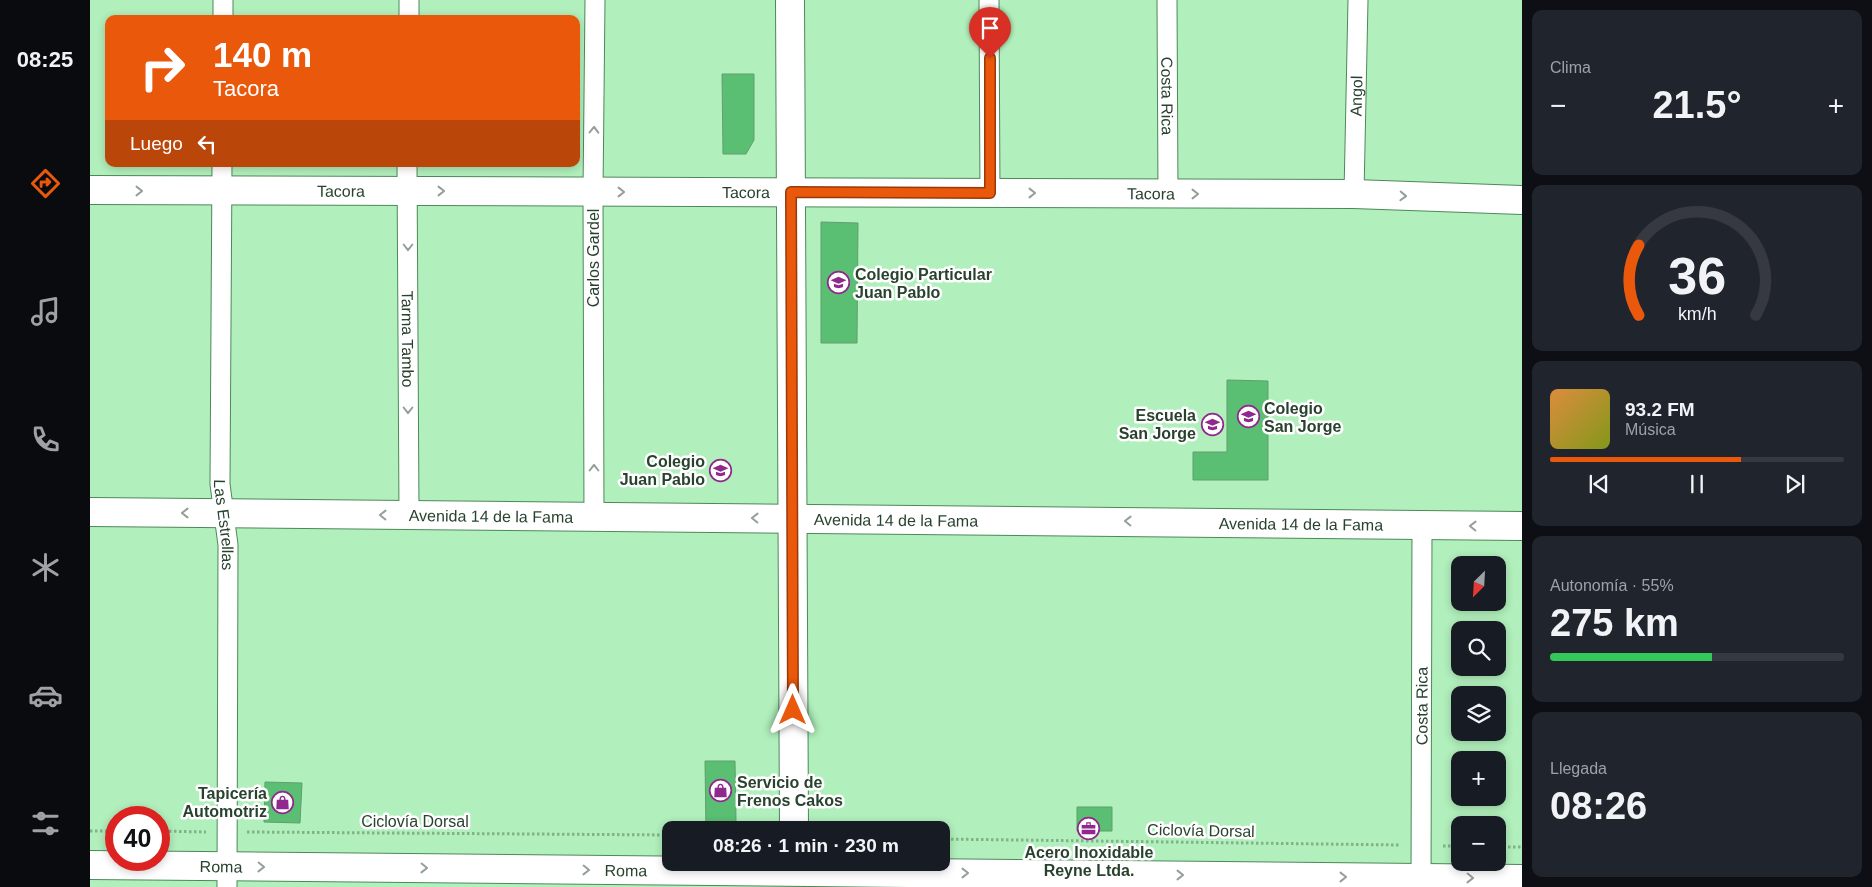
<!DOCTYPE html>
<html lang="es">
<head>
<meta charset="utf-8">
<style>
  :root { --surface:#171b24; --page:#20242c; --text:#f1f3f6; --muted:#9ea1a6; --line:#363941; --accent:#ea580c }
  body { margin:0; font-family:Arial,sans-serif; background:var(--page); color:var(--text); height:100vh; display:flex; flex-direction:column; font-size:19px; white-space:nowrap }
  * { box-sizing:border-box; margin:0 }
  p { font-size:16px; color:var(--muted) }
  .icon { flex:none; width:28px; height:28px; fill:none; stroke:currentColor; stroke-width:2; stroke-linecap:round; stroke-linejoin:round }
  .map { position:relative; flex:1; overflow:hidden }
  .sheet { display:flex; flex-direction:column; gap:10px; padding:10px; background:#0d0f14; width:350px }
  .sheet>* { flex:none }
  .top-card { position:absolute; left:15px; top:15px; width:475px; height:152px; border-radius:10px; box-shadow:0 2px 8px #0003; background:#ea580c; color:#fff; overflow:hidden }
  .needle { width:32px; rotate:204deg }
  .buttons { position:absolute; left:1361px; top:556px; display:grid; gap:10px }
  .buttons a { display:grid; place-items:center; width:55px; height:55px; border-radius:10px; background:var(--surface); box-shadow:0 2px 8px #0003; font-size:25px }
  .speed { position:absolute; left:15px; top:806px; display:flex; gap:10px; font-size:25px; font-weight:700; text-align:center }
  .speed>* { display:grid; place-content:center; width:65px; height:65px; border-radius:50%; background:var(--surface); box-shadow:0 2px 8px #0003; line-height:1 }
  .speed .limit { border:8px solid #d22; background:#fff; color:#111 }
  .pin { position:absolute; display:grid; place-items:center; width:42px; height:42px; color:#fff; margin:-51px -21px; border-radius:50% 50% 50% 0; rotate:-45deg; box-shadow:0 0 5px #0007 }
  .pin .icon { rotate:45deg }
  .me { position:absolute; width:55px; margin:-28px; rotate:0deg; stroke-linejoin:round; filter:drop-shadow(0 0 4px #0008) }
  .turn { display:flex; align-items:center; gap:18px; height:105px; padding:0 25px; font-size:22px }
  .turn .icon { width:65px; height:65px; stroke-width:2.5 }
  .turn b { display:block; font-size:35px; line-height:42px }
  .then { display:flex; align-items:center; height:48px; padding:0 25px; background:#0003; gap:10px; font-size:19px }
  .big { font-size:38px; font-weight:600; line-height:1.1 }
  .sheet .tile { flex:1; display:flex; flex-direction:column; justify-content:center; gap:8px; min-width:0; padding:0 18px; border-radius:10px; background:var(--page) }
  .sheet .dial { align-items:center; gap:0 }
  .dial svg { height:130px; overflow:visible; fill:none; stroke:var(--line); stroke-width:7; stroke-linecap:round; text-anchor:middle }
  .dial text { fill:var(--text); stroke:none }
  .song { display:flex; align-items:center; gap:15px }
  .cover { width:60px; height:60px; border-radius:8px; background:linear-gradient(135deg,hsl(30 70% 55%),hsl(70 70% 35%)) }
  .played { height:5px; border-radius:2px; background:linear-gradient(90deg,var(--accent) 65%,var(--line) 65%) }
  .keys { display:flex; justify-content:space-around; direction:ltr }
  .heat { display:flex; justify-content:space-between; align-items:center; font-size:28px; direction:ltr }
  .charge { height:8px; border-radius:4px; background:linear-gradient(90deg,#34c759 55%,var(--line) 0) }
  .trip { position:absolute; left:572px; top:821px; width:288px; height:50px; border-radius:10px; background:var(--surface); box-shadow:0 2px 8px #0003; font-weight:600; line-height:50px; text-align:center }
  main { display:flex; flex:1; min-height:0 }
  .menu { display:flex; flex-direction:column; width:90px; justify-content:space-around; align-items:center; background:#090b0e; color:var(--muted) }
  .menu .icon { width:35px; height:35px }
  .menu .current { color:var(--accent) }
  .menu b { font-size:22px; color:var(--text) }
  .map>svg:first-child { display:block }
  .building { fill:#5abf73; stroke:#629d6e }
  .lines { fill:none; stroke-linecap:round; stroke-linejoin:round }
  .street-casing { stroke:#4e885a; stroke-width:21 }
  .secondary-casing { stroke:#4e885a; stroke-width:30 }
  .primary-casing { stroke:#4e885a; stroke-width:30 }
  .path { stroke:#81b28a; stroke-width:3; stroke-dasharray:2.5 2.5; stroke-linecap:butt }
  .street { stroke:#fff; stroke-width:19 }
  .secondary { stroke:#fff; stroke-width:28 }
  .primary { stroke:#fff; stroke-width:28 }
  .oneway { stroke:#94a096 }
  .route-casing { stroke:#983908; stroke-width:12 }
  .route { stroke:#ea580c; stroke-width:9 }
  .labels { text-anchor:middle; stroke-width:5; stroke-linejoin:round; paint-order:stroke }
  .street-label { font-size:16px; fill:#29422e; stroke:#fefefe }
  .poi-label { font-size:16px; font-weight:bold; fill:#29422e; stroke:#fefefe; text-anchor:start }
</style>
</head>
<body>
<main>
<nav class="menu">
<b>08:25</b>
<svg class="icon current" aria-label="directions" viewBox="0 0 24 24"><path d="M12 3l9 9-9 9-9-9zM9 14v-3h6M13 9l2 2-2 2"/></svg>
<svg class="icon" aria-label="music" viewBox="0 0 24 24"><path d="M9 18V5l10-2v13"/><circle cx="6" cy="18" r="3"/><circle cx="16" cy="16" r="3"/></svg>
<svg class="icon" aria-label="phone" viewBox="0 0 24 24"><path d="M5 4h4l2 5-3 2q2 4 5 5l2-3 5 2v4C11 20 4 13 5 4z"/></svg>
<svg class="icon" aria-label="climate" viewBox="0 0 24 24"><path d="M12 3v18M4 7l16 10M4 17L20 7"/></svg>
<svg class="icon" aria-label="car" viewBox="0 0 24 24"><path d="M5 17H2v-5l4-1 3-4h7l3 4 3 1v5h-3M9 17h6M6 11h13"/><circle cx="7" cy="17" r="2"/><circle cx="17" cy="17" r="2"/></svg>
<svg class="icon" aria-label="filters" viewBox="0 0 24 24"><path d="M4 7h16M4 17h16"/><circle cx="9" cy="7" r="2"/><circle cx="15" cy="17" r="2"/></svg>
</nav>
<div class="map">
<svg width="1432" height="887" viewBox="0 0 1432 887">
  <rect width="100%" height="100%" fill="#b1efbc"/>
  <path class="building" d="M 632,74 L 664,74 L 664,140 L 656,154 L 633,154 Z
    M 731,222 L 768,223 L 767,343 L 731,343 Z
    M 1137,380 L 1178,381 L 1178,480 L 1103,480 L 1103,452 L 1137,452 Z
    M 615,761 L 645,761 L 646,821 L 640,830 L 616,830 Z
    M 175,782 L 212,783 L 210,823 L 174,822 Z
    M 987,807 L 1022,807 L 1022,831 L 987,831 Z"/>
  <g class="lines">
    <defs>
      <g id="street">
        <path d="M 899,0 L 900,193"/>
        <path id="s1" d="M 1077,0 L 1078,194"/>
        <path d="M 133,19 L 133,0"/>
        <path d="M 319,19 L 319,0"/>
        <path id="s2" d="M 132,164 L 130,484 L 138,545 L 137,887"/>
        <path id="s3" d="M 317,164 L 319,515"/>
        <path id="s4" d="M 1264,194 L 1268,0"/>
        <path d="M 504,516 L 503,192 L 505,0"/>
        <path id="s5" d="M 1331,887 L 1332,525"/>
      </g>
      <g id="secondary">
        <path d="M 700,0 L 704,830"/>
        <path id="s6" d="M 0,190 L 1264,194 L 1432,200"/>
      </g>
      <g id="primary">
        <path id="s7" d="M 0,512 L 1432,526"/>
        <path id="s8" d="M 0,865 L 1432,879"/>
      </g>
    </defs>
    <use href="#street" class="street-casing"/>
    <use href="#secondary" class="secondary-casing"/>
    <use href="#primary" class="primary-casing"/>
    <path class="path" d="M 0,831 L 26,831
      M 69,831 L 116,832
      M 157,832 L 581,835
      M 851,839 L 1309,845
      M 1353,846 L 1370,846
      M 1408,847 L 1432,847"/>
    <use href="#street" class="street"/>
    <use href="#secondary" class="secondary"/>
    <use href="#primary" class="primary"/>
  </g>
  <defs><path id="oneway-chevron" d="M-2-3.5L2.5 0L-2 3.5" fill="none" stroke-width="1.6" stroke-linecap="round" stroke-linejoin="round" transform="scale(1.25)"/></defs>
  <g class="oneway">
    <use href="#oneway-chevron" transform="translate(504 130) rotate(-89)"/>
    <use href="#oneway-chevron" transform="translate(49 191)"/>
    <use href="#oneway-chevron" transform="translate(351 191)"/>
    <use href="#oneway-chevron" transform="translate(531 192)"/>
    <use href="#oneway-chevron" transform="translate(942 193)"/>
    <use href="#oneway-chevron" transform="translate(1105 194)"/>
    <use href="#oneway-chevron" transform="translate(1313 196) rotate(2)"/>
    <use href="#oneway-chevron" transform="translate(318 247) rotate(90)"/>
    <use href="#oneway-chevron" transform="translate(318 410) rotate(90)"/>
    <use href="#oneway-chevron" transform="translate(504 468) rotate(-90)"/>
    <use href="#oneway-chevron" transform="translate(95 513) rotate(-180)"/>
    <use href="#oneway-chevron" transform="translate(293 515) rotate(-179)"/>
    <use href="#oneway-chevron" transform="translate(665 518) rotate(-179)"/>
    <use href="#oneway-chevron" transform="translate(1038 521) rotate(-179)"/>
    <use href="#oneway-chevron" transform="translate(1383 526) rotate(-179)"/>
    <use href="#oneway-chevron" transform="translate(171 867) rotate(1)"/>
    <use href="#oneway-chevron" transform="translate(334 868) rotate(1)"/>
    <use href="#oneway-chevron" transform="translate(496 870) rotate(1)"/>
    <use href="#oneway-chevron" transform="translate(875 873)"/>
    <use href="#oneway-chevron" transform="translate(1090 875)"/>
    <use href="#oneway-chevron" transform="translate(1253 877)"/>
    <use href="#oneway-chevron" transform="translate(1380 878) rotate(1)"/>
  </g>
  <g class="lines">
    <defs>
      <path id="route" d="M 703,710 L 701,192 L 900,193 L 900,58"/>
    </defs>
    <use href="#route" class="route-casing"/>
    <use href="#route" class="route"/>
  </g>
  <defs>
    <symbol id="school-ring" viewBox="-11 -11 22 22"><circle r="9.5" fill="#fefefe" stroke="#90288d" stroke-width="1.5"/><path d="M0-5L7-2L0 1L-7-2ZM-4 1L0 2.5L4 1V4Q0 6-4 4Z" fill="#90288d"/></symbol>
    <symbol id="shop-ring" viewBox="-11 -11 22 22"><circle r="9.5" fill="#fefefe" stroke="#90288d" stroke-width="1.5"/><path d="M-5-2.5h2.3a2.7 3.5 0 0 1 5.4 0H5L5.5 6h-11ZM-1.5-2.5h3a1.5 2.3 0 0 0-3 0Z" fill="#90288d"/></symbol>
    <symbol id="office-ring" viewBox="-11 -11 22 22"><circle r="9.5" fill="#fefefe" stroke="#90288d" stroke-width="1.5"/><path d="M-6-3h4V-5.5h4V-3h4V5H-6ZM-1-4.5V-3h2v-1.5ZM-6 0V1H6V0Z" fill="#90288d"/></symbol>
  </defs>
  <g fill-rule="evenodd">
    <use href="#school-ring" x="736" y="270" width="25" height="25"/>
    <use href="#school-ring" x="1146" y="404" width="25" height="25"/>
    <use href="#school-ring" x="1110" y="412" width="25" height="25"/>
    <use href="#school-ring" x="618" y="458" width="25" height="25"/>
    <use href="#shop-ring" x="618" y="778" width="25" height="25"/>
    <use href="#shop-ring" x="180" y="790" width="25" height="25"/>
    <use href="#office-ring" x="986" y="816" width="25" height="25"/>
  </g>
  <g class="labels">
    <g class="street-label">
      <text dy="6" stroke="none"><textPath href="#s1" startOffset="96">Costa Rica</textPath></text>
      <text dy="6" stroke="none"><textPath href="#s4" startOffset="98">Angol</textPath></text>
      <text dy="6" stroke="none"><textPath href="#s6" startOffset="251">Tacora</textPath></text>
      <text dy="6" stroke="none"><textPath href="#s6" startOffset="656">Tacora</textPath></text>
      <text dy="6" stroke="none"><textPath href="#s6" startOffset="1061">Tacora</textPath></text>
      <text transform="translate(503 258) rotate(-90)" y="6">Carlos Gardel</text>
      <text dy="6" stroke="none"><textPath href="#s3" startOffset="175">Tarma Tambo</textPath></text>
      <text dy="6" stroke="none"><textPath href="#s7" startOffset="401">Avenida 14 de la Fama</textPath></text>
      <text dy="6" stroke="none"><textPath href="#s7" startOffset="806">Avenida 14 de la Fama</textPath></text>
      <text dy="6" stroke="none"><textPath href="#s7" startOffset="1211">Avenida 14 de la Fama</textPath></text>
      <text dy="6" stroke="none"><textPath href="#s2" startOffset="361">Las Estrellas</textPath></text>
      <text dy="6" stroke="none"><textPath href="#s5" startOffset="181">Costa Rica</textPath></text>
      <text x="325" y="827">Ciclovía Dorsal</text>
      <text transform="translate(1111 830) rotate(1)" y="6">Ciclovía Dorsal</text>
      <text dy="6" stroke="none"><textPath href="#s8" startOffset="131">Roma</textPath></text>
      <text dy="6" stroke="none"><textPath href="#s8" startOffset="536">Roma</textPath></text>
    </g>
    <g class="poi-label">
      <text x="765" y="280">Colegio Particular<tspan x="765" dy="18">Juan Pablo</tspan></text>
      <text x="1174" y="414">Colegio<tspan x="1174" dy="18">San Jorge</tspan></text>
      <text x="1106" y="421" text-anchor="end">Escuela<tspan x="1106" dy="18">San Jorge</tspan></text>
      <text x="615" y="467" text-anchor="end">Colegio<tspan x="615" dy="18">Juan Pablo</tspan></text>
      <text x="647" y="788">Servicio de<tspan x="647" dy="18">Frenos Cakos</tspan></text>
      <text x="177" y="799" text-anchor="end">Tapicería<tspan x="177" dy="18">Automotriz</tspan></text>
      <text x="999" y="858" text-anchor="middle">Acero Inoxidable<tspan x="999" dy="18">Reyne Ltda.</tspan></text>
    </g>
  </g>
</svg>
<div class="buttons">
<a><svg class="needle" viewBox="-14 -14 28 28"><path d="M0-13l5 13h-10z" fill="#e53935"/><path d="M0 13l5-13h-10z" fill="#9ea1a6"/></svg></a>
<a><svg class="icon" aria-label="search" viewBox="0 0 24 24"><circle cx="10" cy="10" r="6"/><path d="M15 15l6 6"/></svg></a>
<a><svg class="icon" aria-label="layers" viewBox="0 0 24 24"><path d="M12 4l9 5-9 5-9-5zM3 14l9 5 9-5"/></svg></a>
<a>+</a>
<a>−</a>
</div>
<div class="speed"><div class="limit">40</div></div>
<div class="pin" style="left:900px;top:58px;background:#d93025"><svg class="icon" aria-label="arrive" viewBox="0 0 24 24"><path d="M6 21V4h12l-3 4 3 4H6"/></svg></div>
<svg class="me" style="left:703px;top:710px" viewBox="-20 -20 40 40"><path d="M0-17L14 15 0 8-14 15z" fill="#ea580c" stroke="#fff" stroke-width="4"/></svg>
<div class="trip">08:26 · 1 min · 230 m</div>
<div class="top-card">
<div class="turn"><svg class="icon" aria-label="right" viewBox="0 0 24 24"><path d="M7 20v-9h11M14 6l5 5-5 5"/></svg><div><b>140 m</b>Tacora</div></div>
<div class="then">Luego<svg class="icon" aria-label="left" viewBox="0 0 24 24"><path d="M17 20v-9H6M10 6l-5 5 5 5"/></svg></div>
</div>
</div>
<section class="sheet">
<div class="tile"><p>Clima</p>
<div class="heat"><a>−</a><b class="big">21.5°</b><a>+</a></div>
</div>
<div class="tile dial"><svg viewBox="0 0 100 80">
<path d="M14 69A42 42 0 1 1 86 69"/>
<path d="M14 69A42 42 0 0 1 14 26" stroke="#ea580c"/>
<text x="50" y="56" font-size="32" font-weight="700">36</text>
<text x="50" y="72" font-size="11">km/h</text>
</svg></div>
<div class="tile">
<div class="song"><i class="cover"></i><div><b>93.2 FM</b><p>Música</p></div></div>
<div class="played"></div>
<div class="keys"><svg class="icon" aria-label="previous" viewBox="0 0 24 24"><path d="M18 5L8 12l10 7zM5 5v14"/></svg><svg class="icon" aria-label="pause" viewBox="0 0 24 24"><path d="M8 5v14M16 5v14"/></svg><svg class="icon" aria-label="next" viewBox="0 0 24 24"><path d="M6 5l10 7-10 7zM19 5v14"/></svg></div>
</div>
<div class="tile"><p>Autonomía · 55%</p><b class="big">275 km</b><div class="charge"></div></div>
<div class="tile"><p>Llegada</p><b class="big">08:26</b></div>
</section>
</main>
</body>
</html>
